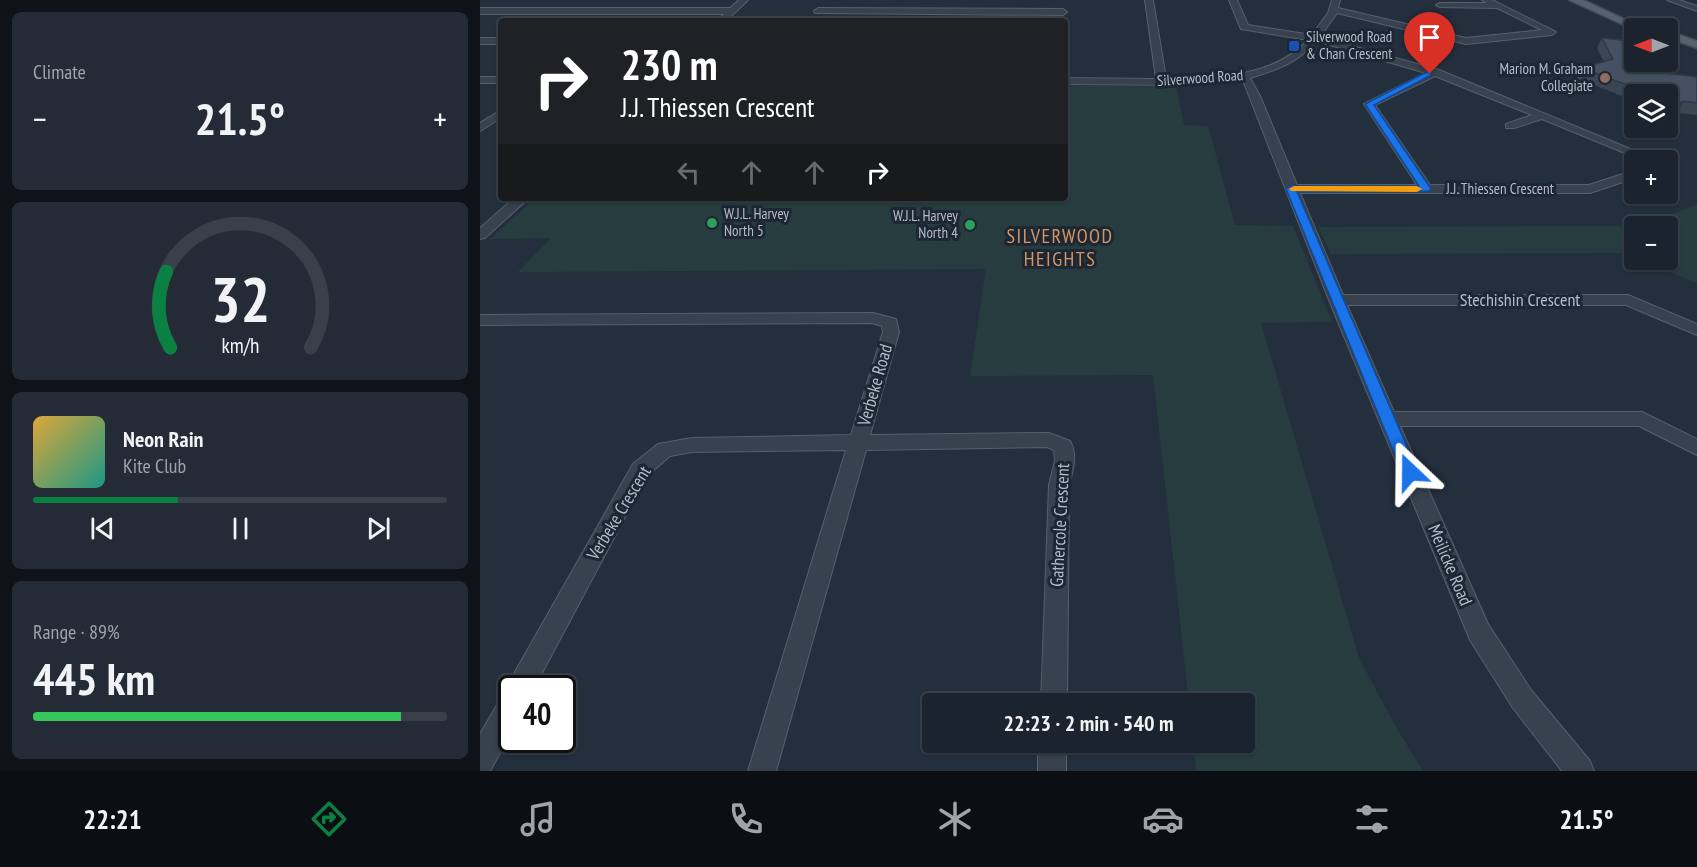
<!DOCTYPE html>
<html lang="en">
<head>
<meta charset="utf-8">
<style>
  :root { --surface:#1b232e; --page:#242b36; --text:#f1f3f6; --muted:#a0a4aa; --line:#39404a; --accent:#0b8043 }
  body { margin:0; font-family:"PT Sans Narrow",sans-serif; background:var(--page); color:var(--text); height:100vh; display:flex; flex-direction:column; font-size:22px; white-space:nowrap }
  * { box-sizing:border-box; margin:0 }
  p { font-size:20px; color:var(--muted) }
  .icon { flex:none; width:33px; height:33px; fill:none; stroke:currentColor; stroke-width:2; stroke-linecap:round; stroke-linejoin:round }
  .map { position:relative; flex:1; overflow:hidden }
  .side { display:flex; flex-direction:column; gap:12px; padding:12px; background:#0f1319; width:480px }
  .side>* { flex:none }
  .hud { position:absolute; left:18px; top:18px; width:570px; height:183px; border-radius:6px; box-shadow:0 2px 4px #0004,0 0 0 2px var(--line); background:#202124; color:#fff; overflow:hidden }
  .needle { width:39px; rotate:270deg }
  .fabs { position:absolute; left:1144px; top:18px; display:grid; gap:12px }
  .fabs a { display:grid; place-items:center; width:54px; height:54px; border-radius:6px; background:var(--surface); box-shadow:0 2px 4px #0004,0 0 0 2px var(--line); font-size:30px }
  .speed { position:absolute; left:18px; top:675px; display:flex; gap:12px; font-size:30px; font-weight:700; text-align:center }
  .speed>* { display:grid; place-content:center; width:78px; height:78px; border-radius:50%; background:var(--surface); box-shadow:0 2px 4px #0004,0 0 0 2px var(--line); line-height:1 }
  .speed .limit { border:3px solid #111; border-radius:9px; background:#fff; color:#111 }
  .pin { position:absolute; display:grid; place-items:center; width:51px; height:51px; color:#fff; margin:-62px -26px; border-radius:50% 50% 50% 0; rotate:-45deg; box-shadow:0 0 6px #0007 }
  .pin .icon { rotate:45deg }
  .me { position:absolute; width:66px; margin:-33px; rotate:337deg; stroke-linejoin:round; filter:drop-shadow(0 0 4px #0008) }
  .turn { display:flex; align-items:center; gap:21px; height:126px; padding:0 24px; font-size:27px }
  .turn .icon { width:78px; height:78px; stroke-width:2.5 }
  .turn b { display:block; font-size:42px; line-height:51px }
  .lanes { display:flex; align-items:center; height:57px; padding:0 24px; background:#0003; justify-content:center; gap:30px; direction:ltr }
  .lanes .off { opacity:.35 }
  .big { font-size:45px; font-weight:700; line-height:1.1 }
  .side .card { flex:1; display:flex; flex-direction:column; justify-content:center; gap:9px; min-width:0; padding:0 21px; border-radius:9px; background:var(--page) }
  .side .dial { align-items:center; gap:0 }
  .dial svg { height:156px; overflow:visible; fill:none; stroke:var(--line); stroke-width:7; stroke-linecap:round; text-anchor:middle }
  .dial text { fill:var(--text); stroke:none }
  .song { display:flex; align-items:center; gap:18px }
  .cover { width:72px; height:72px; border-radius:9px; background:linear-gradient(135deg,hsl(40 70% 55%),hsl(170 70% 35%)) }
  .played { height:6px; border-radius:3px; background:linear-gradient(90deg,var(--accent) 35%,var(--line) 35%) }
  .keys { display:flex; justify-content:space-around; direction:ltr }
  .heat { display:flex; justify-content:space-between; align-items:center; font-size:33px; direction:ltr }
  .charge { height:9px; border-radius:4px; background:linear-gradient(90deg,#34c759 89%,var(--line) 0) }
  .trip { position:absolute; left:442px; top:693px; width:333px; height:60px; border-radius:6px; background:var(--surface); box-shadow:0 2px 4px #0004,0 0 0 2px var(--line); font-weight:700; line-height:60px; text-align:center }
  .menu { display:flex; height:96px; justify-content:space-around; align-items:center; background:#0b0e12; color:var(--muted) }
  .menu .icon { width:42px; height:42px }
  .menu .active { color:var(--accent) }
  .menu b { font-size:27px; color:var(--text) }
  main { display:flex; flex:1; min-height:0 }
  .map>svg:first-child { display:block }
  .green { fill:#263c3f }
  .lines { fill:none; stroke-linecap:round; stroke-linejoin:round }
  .minor-casing { stroke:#565f6c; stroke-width:2 }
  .major-casing { stroke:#414a57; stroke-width:3 }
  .minor { fill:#38414e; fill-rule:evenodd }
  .major { fill:#56606e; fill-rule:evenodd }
  .wall { fill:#3b4654 }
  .shaded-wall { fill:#303945 }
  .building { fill:#455162; stroke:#303945; stroke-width:1.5 }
  .route { fill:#1a73e8; stroke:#114b97; stroke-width:1.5 }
  .slow { fill:#f59e0b }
  .transit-dot { fill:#1a4fb4; stroke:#1d2633; stroke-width:2 }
  .education-dot { fill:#8d6e63; stroke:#1d2633; stroke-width:2 }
  .leisure-dot { fill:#2e9e5b; stroke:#1d2633; stroke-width:2 }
  .labels { text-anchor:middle; stroke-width:6; stroke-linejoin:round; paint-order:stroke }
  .far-poi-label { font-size:15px; fill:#b4bcc9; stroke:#1d2633; text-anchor:start }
  .far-street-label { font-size:15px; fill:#b4bcc9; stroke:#1d2633 }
  .street-label { font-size:18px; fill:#b4bcc9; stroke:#1d2633 }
  .neighbourhood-label { font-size:20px; letter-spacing:1.5px; fill:#d59563; stroke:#1d2633 }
</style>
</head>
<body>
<main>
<section class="side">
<div class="card"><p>Climate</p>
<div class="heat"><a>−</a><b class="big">21.5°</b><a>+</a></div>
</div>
<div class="card dial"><svg viewBox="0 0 100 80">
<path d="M14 69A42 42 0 1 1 86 69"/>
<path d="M14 69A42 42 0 0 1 12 30" stroke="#0b8043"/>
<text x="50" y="56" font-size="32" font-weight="700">32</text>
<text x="50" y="72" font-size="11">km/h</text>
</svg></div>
<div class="card">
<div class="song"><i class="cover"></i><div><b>Neon Rain</b><p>Kite Club</p></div></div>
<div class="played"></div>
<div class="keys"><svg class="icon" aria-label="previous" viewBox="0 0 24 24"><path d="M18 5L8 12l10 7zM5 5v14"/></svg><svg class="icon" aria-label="pause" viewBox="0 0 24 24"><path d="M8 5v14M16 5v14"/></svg><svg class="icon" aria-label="next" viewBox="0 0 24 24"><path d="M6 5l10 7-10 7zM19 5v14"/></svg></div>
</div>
<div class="card"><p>Range · 89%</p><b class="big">445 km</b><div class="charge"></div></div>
</section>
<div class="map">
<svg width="1217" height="771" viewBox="0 0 1217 771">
  <rect width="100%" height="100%" fill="#242f3e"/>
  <path class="green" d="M 585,86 L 696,86 L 704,125 L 728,126 L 755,225 L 813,226 L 852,322 L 781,323 L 879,658 L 916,727 L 943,771 L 716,771 L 713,743 L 765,742 L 765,704 L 709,703 L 673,375 L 490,376 L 506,269 L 38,272 L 71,238 L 10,239 L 55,198 L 585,198 Z
    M 1217,204 L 1217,283 L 1159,260 L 1188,260 L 1188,226 L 1155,226 L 1155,258 L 1144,253 L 851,254 L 838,227 L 1165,226 Z"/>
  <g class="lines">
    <defs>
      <path id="minor" d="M 259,0 L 268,0 L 246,21 L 238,20 L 244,14 L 0,14 L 0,8 L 250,8 Z
        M 665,0 L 673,0 L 686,79 C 734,78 793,78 828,40 L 761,29 L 749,0 L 757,0 L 768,25 L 832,35 L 848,13 L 852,0 L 860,0 L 858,8 L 986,38 L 1062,30 L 1017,8 L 960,7 L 956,5 L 960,3 L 1007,3 L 1002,0 L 1012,0 L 1076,32 L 1072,35 L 986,44 L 857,13 L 840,37 L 959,70 L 1177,160 L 1162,160 L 1062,119 L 1034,128 L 1026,128 L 1026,124 L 1052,115 L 955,76 L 895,105 L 950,185 L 1109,185 L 1155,170 L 1155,178 L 1110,193 L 820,193 L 863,295 L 1148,295 L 1217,324 L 1217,335 L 1146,305 L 867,305 L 914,412 L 1162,412 L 1217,439 L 1217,455 L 1159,426 L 920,426 L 1008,624 L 1051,690 L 1110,761 L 1114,771 L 1082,771 L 1033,708 L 990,640 L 849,300 L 764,83 L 759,79 L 703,85 L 585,84 L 585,78 L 676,79 ZM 836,41 L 946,73 L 884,104 L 937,185 L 817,185 L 780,96 L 770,78 C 796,70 818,63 836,41 Z
        M 1187,0 L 1199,0 L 1217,6 L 1217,11 Z
        M 338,8 L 583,9 L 587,12 L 583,15 L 335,13 L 334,11 Z
        M 0,38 L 21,38 L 21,44 L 0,44 Z
        M 0,77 L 21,77 L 21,83 L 0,83 Z
        M 21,110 L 21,118 L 0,131 L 0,123 Z
        M 34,198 L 49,198 L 5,238 L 0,239 L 0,228 Z
        M 393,313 L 416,319 L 419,332 L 390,435 L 569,433 L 590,441 C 598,455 593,470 589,485 L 587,704 L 561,704 L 569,485 L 575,461 L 574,450 L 567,447 L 386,450 L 296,771 L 268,771 L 366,450 L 212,452 L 190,456 L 167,476 L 54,688 L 32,688 L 32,731 L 10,771 L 0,771 L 0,734 L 23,695 L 29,692 L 27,688 L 31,679 L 153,464 L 178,444 L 212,438 L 371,435 L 403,332 L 402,326 L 392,323 L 0,325 L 0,315 Z
        M 558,742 L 586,742 L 586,771 L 558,771 Z"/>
      <path id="major" d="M 1089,0 L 1103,0 L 1164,28 L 1155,30 Z
        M 1188,31 L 1217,41 L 1217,48 L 1188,38 Z"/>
    </defs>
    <use href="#minor" class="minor-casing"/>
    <use href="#major" class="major-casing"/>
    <use href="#minor" class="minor"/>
    <use href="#major" class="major"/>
  </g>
  <path class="wall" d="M 1122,38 L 1168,67 L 1186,73 L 1217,77 L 1217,115 L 1197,113 L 1190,115 L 1188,114 L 1188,94 L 1155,94 L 1155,101 L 1096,78 L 1101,68 L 1124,62 L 1117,48 Z"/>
  <path class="shaded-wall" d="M 1204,101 L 1197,113 L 1190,115 L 1196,104 Z"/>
  <path class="building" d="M 1122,38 L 1152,41 L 1155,45 L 1155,62 L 1165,62 L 1168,67 L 1186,73 L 1217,77 L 1217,103 L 1204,101 L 1196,104 L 1188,100 L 1188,94 L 1172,94 L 1101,68 L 1133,59 Z"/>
  <path class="route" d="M 947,72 L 953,74 L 894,105 L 951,189 L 949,191 L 817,192 L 938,472 L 935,476 L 925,476 L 922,472 L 806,189 L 811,186 L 939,186 L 885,104 Z"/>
  <path class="slow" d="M 814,186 L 937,186 L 942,189 L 937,192 L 811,191 L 809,189 Z"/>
  <rect class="transit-dot" x="808" y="40" width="12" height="12" rx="3"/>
  <circle class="education-dot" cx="1125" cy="78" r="6"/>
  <g class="leisure-dot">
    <circle cx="232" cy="223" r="6"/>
    <circle cx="490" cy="225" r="6"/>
  </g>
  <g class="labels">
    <g class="far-poi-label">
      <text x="826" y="42">Silverwood Road<tspan x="826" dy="17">&amp; Chan Crescent</tspan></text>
      <text x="1113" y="74" text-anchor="end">Marion M. Graham<tspan x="1113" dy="17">Collegiate</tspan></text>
      <text x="244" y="219">W.J.L. Harvey<tspan x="244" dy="17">North 5</tspan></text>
      <text x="478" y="221" text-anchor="end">W.J.L. Harvey<tspan x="478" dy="17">North 4</tspan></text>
    </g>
    <g class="far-street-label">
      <text transform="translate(720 78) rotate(-4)" y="5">Silverwood Road</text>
      <text x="1020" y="194">J.J. Thiessen Crescent</text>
    </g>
    <g class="street-label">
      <text x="1040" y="306">Stechishin Crescent</text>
      <text transform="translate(395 385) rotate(-74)" y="6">Verbeke Road</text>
      <text transform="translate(139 513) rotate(-59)" y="6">Verbeke Crescent</text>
      <text transform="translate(580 525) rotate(-87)" y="6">Gathercole Crescent</text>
      <text transform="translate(970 565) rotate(67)" y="6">Meilicke Road</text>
    </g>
    <g class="neighbourhood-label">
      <text x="580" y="243">SILVERWOOD<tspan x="580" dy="23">HEIGHTS</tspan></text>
    </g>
  </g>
</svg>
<div class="fabs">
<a><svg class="needle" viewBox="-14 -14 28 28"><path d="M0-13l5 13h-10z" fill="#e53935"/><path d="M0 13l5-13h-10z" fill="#a0a4aa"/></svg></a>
<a><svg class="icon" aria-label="layers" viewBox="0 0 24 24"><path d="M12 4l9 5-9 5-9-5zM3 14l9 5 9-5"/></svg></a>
<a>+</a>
<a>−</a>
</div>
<div class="speed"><div class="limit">40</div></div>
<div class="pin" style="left:950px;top:74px;background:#d93025"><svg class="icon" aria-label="arrive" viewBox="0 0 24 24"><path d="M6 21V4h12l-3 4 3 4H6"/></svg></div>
<svg class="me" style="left:930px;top:472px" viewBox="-20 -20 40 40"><path d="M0-17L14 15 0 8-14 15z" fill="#1a73e8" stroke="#fff" stroke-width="4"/></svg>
<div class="trip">22:23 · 2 min · 540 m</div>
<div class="hud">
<div class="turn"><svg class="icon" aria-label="right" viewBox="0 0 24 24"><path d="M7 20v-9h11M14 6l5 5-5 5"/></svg><div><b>230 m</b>J.J. Thiessen Crescent</div></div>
<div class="lanes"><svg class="icon off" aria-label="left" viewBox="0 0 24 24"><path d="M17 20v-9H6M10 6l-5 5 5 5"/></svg><svg class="icon off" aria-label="ahead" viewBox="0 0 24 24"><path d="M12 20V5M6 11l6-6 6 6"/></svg><svg class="icon off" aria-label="ahead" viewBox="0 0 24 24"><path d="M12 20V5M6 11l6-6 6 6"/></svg><svg class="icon" aria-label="right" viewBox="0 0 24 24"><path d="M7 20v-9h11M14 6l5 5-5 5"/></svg></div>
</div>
</div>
</main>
<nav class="menu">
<b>22:21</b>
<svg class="icon active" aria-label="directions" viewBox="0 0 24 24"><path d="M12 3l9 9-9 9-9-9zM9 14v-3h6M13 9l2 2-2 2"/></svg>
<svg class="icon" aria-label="music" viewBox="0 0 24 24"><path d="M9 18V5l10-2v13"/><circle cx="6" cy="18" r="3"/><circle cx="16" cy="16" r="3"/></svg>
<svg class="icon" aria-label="phone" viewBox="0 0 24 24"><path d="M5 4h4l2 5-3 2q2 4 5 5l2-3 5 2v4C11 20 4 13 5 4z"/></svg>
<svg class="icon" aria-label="climate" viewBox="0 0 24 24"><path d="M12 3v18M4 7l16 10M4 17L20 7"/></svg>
<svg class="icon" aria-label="car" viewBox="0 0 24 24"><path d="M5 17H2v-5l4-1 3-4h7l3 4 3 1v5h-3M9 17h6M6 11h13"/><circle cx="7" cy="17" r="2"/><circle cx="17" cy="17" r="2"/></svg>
<svg class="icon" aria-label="filters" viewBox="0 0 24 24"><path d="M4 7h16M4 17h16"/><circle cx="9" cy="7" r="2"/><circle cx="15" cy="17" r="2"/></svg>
<b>21.5°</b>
</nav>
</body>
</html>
